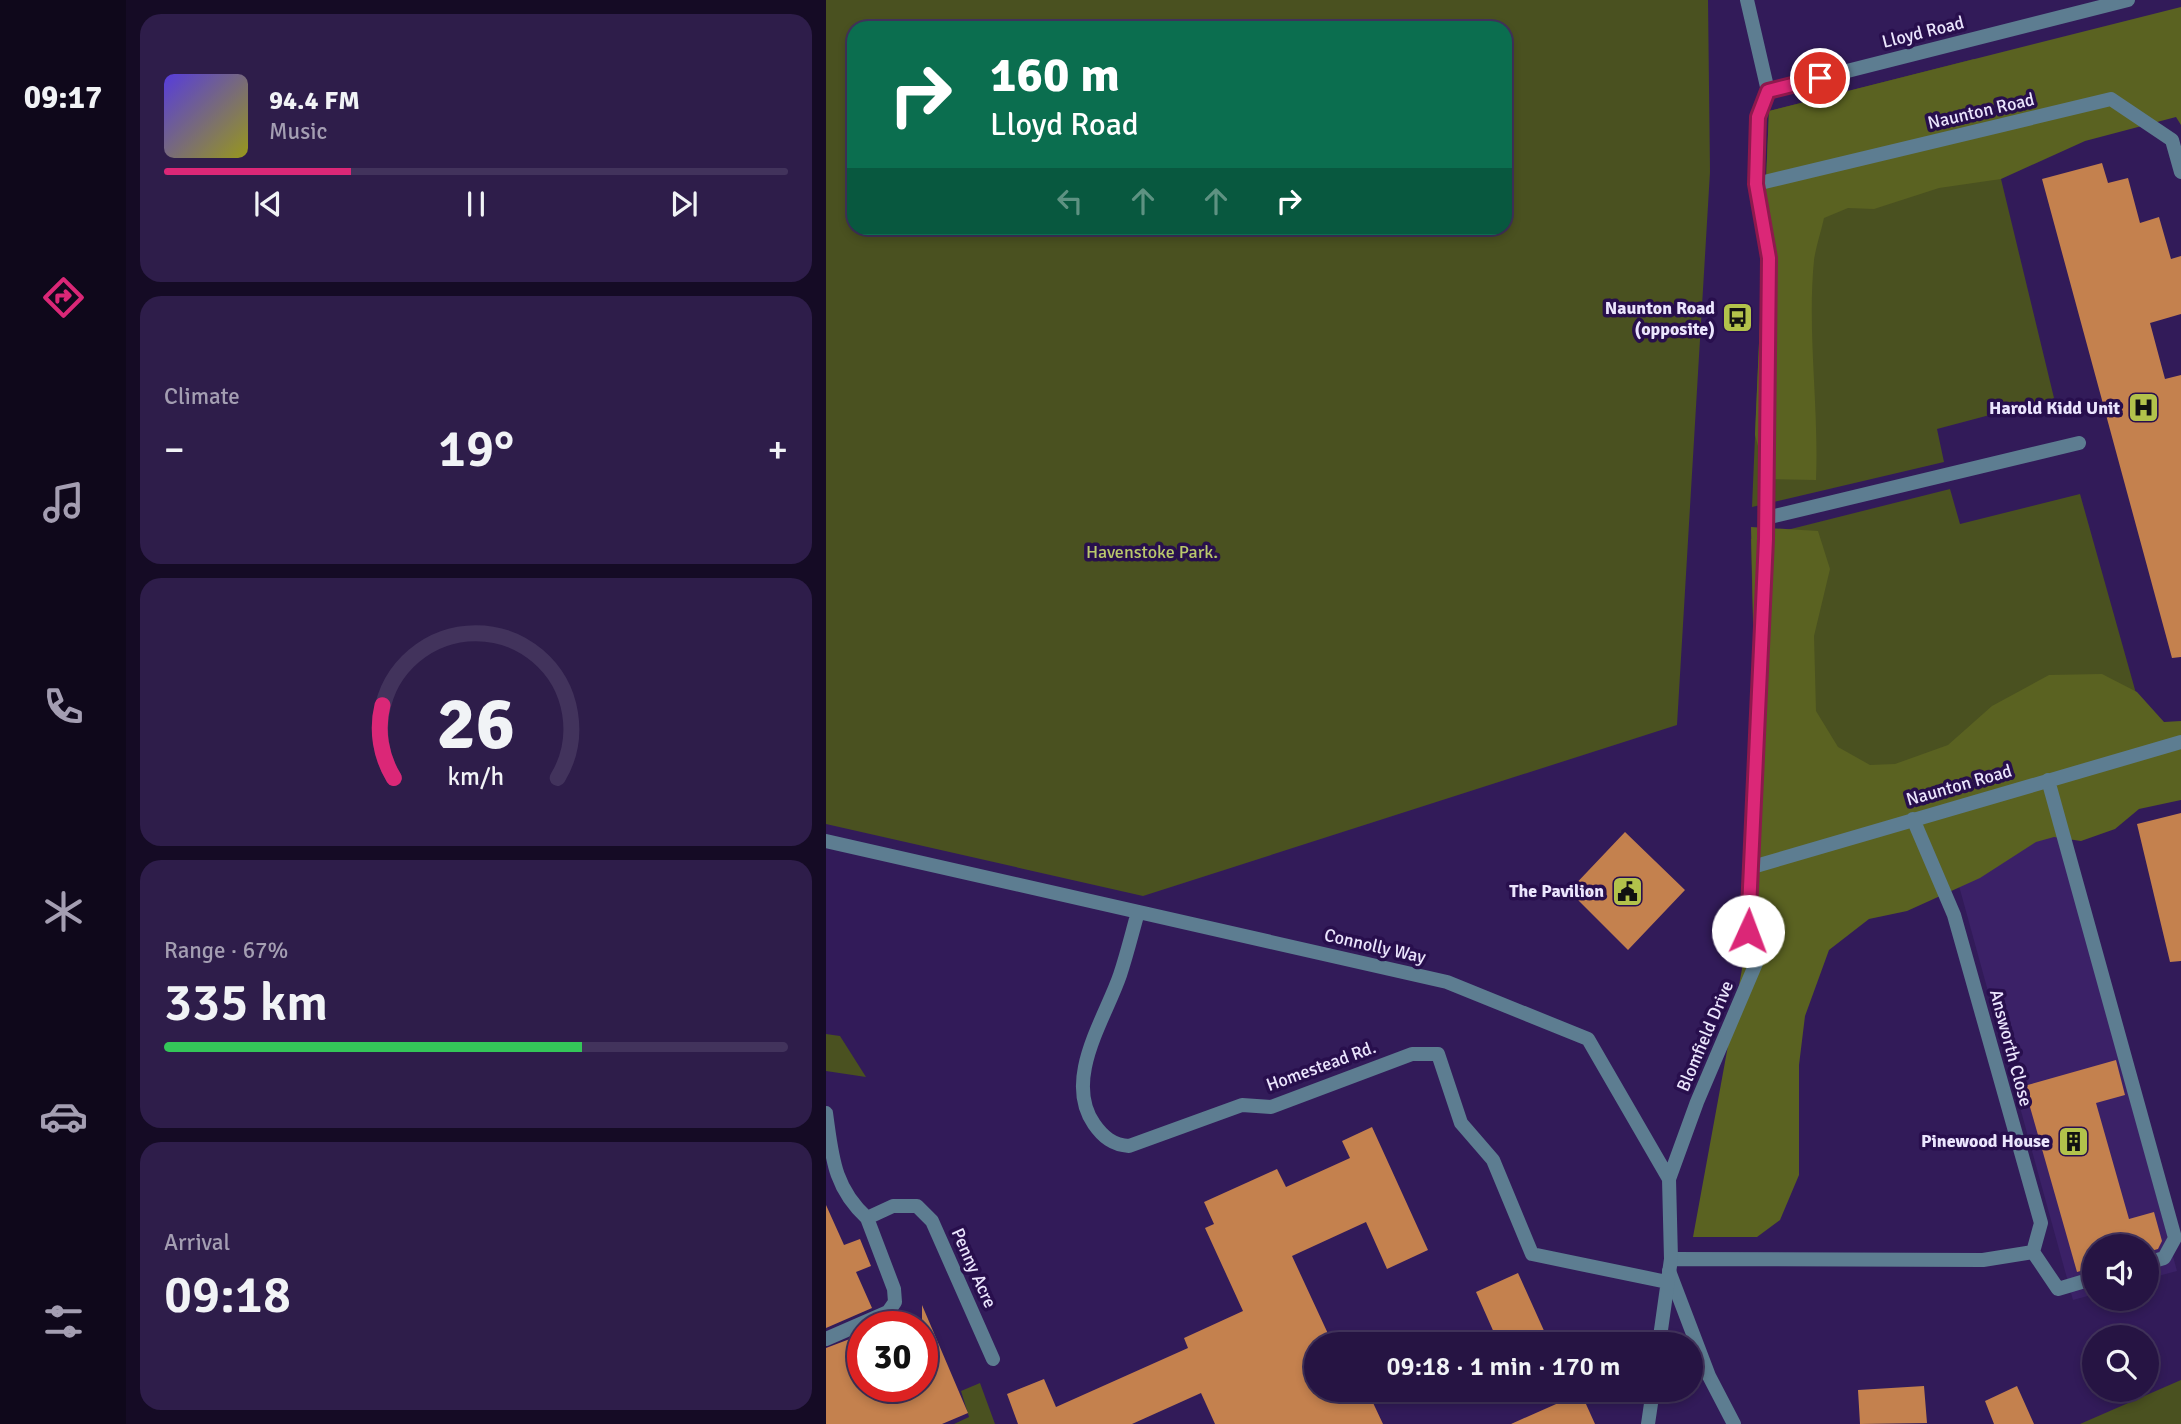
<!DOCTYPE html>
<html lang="en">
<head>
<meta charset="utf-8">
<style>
  :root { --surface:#261443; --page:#2e1d4a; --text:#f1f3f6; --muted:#a49eb2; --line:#42335c; --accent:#db2777 }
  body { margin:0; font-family:Signika,sans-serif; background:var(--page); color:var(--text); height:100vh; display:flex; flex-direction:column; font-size:26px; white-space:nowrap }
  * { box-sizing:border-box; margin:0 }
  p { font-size:23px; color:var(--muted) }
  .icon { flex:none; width:38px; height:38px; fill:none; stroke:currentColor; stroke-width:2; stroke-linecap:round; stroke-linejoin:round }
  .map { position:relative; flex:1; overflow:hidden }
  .drawer { display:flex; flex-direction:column; gap:14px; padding:14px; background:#150b25; width:700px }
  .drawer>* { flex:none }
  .hud { position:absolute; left:21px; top:21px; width:665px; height:214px; border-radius:21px; box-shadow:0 4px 10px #0003,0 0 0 2px var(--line); background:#0b6e4f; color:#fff; overflow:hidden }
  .tools { position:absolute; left:1256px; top:1234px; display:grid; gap:14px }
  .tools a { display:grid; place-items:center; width:77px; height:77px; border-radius:50%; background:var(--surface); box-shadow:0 4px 10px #0003,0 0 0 2px var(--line); font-size:35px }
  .speed { position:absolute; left:21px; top:1311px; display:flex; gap:14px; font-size:35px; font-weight:700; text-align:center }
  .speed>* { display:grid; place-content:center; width:91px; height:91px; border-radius:50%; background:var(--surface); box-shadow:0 4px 10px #0003,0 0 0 2px var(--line); line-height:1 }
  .speed .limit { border:10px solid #d22; background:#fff; color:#111 }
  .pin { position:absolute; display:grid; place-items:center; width:60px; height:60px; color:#fff; margin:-30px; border:4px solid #fff; border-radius:50%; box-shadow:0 2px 7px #0007 }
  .me { position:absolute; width:77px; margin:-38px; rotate:2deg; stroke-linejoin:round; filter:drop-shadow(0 0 5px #0008) }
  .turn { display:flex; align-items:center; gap:24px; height:147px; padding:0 28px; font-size:32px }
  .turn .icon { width:91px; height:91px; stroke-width:2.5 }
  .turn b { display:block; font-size:49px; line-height:60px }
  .lanes { display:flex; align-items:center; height:66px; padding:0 28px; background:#0003; justify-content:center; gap:35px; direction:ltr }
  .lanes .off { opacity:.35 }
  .big { font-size:52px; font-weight:600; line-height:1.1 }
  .drawer .tile { flex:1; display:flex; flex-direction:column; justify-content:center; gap:10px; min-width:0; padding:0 24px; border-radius:21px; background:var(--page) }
  .drawer .dial { align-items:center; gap:0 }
  .dial svg { height:182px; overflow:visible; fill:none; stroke:var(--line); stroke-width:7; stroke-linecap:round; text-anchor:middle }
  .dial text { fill:var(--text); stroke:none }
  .song { display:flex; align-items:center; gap:21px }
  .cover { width:84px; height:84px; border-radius:10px; background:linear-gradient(135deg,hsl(250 70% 55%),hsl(60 70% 35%)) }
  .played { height:7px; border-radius:4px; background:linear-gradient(90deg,var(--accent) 30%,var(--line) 30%) }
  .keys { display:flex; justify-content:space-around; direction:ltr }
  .heat { display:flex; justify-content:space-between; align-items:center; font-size:38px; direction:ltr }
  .charge { height:10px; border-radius:5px; background:linear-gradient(90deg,#34c759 67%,var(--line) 0) }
  .trip { position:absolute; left:478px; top:1332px; width:399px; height:70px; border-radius:35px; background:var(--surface); box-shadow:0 4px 10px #0003,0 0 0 2px var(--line); font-weight:600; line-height:70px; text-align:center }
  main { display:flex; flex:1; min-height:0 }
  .menu { display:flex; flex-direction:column; width:126px; justify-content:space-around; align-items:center; background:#0f081b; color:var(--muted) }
  .menu .icon { width:49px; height:49px }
  .menu .current { color:var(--accent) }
  .menu b { font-size:32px; color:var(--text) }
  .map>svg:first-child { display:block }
  .built { fill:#3b2167 }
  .green { fill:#4a5120; fill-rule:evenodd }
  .forest { fill:#5a6221 }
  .building { fill:#c4814e }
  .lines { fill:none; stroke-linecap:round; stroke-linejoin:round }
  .lane { stroke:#5d7d91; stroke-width:14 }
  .street { stroke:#5d7d91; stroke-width:14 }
  .route-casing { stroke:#8e194d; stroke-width:18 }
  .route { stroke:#db2777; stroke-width:12 }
  .labels { text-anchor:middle; stroke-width:7; stroke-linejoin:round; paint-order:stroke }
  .street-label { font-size:18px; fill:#ebe5fd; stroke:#280f4d }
  .poi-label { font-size:18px; font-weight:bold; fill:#ebe5fd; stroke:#280f4d; text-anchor:end }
  .park-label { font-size:18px; fill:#bac86c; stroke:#280f4d }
</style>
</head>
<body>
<main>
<nav class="menu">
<b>09:17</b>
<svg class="icon current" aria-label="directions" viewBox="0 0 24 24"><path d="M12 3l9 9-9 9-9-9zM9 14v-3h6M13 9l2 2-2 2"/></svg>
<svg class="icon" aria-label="music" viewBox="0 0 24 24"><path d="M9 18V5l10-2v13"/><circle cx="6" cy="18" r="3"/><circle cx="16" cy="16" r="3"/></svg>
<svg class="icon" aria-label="phone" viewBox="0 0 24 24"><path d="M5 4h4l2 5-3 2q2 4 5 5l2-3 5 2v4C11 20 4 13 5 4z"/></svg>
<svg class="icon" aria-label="climate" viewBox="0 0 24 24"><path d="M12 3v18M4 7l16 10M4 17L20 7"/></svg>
<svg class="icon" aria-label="car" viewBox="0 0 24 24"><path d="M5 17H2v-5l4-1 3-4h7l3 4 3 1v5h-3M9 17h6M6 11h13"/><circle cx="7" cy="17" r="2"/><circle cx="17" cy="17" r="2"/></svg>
<svg class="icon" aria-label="filters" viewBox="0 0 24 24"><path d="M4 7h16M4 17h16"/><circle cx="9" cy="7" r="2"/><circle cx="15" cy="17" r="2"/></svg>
</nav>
<section class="drawer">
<div class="tile">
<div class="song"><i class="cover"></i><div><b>94.4 FM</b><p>Music</p></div></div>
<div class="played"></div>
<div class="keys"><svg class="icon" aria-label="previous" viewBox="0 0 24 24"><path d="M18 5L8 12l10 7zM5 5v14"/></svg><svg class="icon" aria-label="pause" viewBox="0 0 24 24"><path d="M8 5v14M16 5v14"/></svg><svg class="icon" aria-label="next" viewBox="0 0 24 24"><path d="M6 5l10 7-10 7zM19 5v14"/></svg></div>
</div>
<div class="tile"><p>Climate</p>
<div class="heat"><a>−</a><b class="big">19°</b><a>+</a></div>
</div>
<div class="tile dial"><svg viewBox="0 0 100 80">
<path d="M14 69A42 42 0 1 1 86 69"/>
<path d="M14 69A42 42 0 0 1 9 37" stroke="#db2777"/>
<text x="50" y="56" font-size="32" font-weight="700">26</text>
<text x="50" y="72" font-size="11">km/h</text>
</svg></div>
<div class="tile"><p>Range · 67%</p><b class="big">335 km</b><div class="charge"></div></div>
<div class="tile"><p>Arrival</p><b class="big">09:18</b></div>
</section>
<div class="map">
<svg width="1355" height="1424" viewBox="0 0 1355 1424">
  <rect width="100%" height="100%" fill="#321b59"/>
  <path class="built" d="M 1224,807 L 1351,1271 L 1321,1279 L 1321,1246 L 1269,1246 L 1269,1294 L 1247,1300 L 1119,835 Z"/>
  <path class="green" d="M 0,0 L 882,0 L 884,172 L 851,725 L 317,896 L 0,824 ZM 679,28 L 679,228 L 28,228 L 28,28 Z
    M 1148,59 L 1175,179 L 1228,398 L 1111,429 L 1118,462 L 926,507 L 943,111 Z
    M 1124,489 L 1134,524 L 1254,494 L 1331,768 L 933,876 L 925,539 Z
    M 0,1034 L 14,1036 L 40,1077 L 0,1071 Z
    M 1355,1380 L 1355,1424 L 1254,1424 Z
    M 154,1383 L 169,1424 L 128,1424 L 143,1417 L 135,1391 Z"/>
  <path class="forest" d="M 1355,7 L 1355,125 L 1350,117 L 1259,141 L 1175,179 L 1113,188 L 1048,209 L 1022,208 L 998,218 C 995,232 990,246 988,260 C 981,333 993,406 990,480 L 941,479 L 929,435 L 943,111 Z
    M 925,527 L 992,531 L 1004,569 L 988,636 L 990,711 L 1012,747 L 1044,765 L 1069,764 L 1122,745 L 1166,706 L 1223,675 L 1276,674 L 1311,692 L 1338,722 L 1355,721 L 1355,800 L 1313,809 L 1289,829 L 1255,841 L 1228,837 L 1210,842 L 1154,878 L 1081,911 L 1043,919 L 1003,950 L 979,1016 L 973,1065 L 973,1175 L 954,1220 L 931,1237 L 867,1237 L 933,876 Z"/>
  <path class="building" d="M 1276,163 L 1282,183 L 1302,178 L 1314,223 L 1333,217 L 1345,259 L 1355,256 L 1355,314 L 1324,323 L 1339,379 L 1355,375 L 1355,657 L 1346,658 L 1216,179 Z
    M 1355,813 L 1355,961 L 1344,962 L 1311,824 Z
    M 799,832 L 859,890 L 802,950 L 743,891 Z
    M 1290,1060 L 1299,1095 L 1270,1103 L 1303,1219 L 1328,1212 L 1336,1241 L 1332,1249 L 1321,1252 L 1321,1246 L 1269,1246 L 1269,1267 L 1251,1272 L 1198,1086 Z
    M 546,1127 L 602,1250 L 561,1269 L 540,1222 L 466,1256 L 504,1338 L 490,1344 L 490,1390 L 541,1390 L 557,1424 L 389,1424 L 375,1393 L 306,1424 L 192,1424 L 181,1394 L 218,1379 L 230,1407 L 362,1348 L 358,1338 L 417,1311 L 379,1228 L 388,1224 L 378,1202 L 451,1169 L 460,1187 L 524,1158 L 516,1141 Z
    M 0,1205 L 18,1245 L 34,1239 L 45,1266 L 30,1272 L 46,1308 L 0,1328 Z
    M 692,1273 L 724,1344 L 673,1344 L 650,1292 Z
    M 96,1305 L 142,1413 L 116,1424 L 0,1424 L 0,1348 L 37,1334 L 37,1386 L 96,1386 Z
    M 1098,1386 L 1101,1423 L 1034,1424 L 1032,1390 Z
    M 1191,1386 L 1208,1424 L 1168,1424 L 1159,1401 Z
    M 755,1393 L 769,1424 L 685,1424 Z"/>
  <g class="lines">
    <path class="lane" d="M 930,184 L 1285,99 L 1346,140 L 1355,172
      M 940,518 L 1253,443
      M 1222,780 L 1349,1238 L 1338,1258 L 1321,1263
      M 1087,819 L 1128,915 L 1215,1223 L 1207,1252 L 1232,1289 L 1269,1278
      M 923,868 L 1355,742
      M 845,1259 L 1157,1260 L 1207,1252
      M 843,1271 L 883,1376 L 908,1424"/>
    <path class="street" d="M 942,91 L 1302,0
      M 0,841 L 621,982 L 762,1039 L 843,1179 L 845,1259 L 833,1344
      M 312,912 C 306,933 301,954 294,975 C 279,1019 237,1079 268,1124 C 277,1137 287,1145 303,1146 L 416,1105 L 445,1107 L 586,1054 L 612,1054 L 635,1123 L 667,1160 L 706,1254 L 841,1282
      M 0,1113 C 6,1155 7,1187 41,1218 L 67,1206 L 91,1206 L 106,1221 L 167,1359
      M 843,1179 L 871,1102 L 939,942 L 921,931 L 940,539 L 943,258 L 930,184 L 932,118 L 942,91 L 921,0
      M 0,1339 L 62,1312 L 69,1302 L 68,1289 L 41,1218
      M 822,1424 L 827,1390"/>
  </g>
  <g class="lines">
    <defs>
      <path id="route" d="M 922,931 L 940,539 L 943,258 L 930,184 L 932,117 L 942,91 L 994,78"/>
    </defs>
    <use href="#route" class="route-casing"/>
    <use href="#route" class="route"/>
  </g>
  <defs>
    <symbol id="bus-square" viewBox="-11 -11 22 22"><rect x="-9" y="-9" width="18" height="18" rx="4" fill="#b2c24b" stroke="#280f4d"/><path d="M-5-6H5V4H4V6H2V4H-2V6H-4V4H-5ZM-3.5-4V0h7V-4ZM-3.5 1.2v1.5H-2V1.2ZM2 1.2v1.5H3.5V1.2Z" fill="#111"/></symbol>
    <symbol id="hospital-square" viewBox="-11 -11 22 22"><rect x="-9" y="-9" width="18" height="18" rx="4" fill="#b2c24b" stroke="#280f4d"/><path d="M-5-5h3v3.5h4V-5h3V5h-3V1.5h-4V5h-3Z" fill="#111"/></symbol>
    <symbol id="civic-square" viewBox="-11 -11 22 22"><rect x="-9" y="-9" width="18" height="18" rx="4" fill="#b2c24b" stroke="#280f4d"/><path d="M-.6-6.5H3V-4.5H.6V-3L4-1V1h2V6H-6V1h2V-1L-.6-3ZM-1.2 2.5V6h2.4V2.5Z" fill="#111"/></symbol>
    <symbol id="building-square" viewBox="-11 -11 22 22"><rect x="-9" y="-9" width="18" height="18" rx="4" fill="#b2c24b" stroke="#280f4d"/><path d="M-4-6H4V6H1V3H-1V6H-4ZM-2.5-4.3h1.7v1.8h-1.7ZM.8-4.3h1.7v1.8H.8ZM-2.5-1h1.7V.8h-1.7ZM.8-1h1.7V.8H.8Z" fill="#111"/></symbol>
  </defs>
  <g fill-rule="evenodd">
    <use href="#bus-square" x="894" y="300" width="35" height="35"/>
    <use href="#hospital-square" x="1300" y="390" width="35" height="35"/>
    <use href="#civic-square" x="784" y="874" width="35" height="35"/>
    <use href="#building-square" x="1230" y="1124" width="35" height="35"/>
  </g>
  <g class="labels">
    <g class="street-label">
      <text transform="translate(1097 32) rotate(-14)" y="6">Lloyd Road</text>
      <text transform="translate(1155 111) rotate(-13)" y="6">Naunton Road</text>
      <text transform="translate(1133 785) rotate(-16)" y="6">Naunton Road</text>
      <text transform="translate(549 946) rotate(13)" y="6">Connolly Way</text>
      <text transform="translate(879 1036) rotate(-67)" y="6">Blomfield Drive</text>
      <text transform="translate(1185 1048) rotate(75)" y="6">Answorth Close</text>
      <text transform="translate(495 1066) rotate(-20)" y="6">Homestead Rd.</text>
      <text transform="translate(148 1268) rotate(66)" y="6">Penny Acre</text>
    </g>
    <g class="poi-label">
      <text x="889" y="314">Naunton Road<tspan x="889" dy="21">(opposite)</tspan></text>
      <text x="1294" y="414">Harold Kidd Unit</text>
      <text x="778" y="897">The Pavilion</text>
      <text x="1224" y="1147">Pinewood House</text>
    </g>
    <g class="park-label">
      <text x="326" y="558">Havenstoke Park.</text>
    </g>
  </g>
</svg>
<div class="tools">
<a><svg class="icon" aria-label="sound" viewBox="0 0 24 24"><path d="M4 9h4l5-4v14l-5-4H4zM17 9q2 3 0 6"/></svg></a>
<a><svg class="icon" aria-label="search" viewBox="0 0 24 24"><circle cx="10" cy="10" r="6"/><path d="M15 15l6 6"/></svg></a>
</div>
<div class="speed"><div class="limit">30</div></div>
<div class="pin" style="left:994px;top:78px;background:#d93025"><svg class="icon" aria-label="arrive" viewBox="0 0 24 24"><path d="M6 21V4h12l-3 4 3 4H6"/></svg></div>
<svg class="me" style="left:922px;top:931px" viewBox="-20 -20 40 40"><circle r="19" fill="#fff"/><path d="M0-13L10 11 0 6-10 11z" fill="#db2777"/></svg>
<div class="trip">09:18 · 1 min · 170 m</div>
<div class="hud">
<div class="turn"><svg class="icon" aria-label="right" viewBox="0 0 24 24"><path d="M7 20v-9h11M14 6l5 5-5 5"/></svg><div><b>160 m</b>Lloyd Road</div></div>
<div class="lanes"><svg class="icon off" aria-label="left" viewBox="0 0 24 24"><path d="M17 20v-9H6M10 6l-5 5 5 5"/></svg><svg class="icon off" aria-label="ahead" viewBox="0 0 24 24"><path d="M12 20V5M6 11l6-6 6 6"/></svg><svg class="icon off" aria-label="ahead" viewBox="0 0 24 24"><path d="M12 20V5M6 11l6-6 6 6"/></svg><svg class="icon" aria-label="right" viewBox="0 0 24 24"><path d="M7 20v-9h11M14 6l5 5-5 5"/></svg></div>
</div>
</div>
</main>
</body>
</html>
